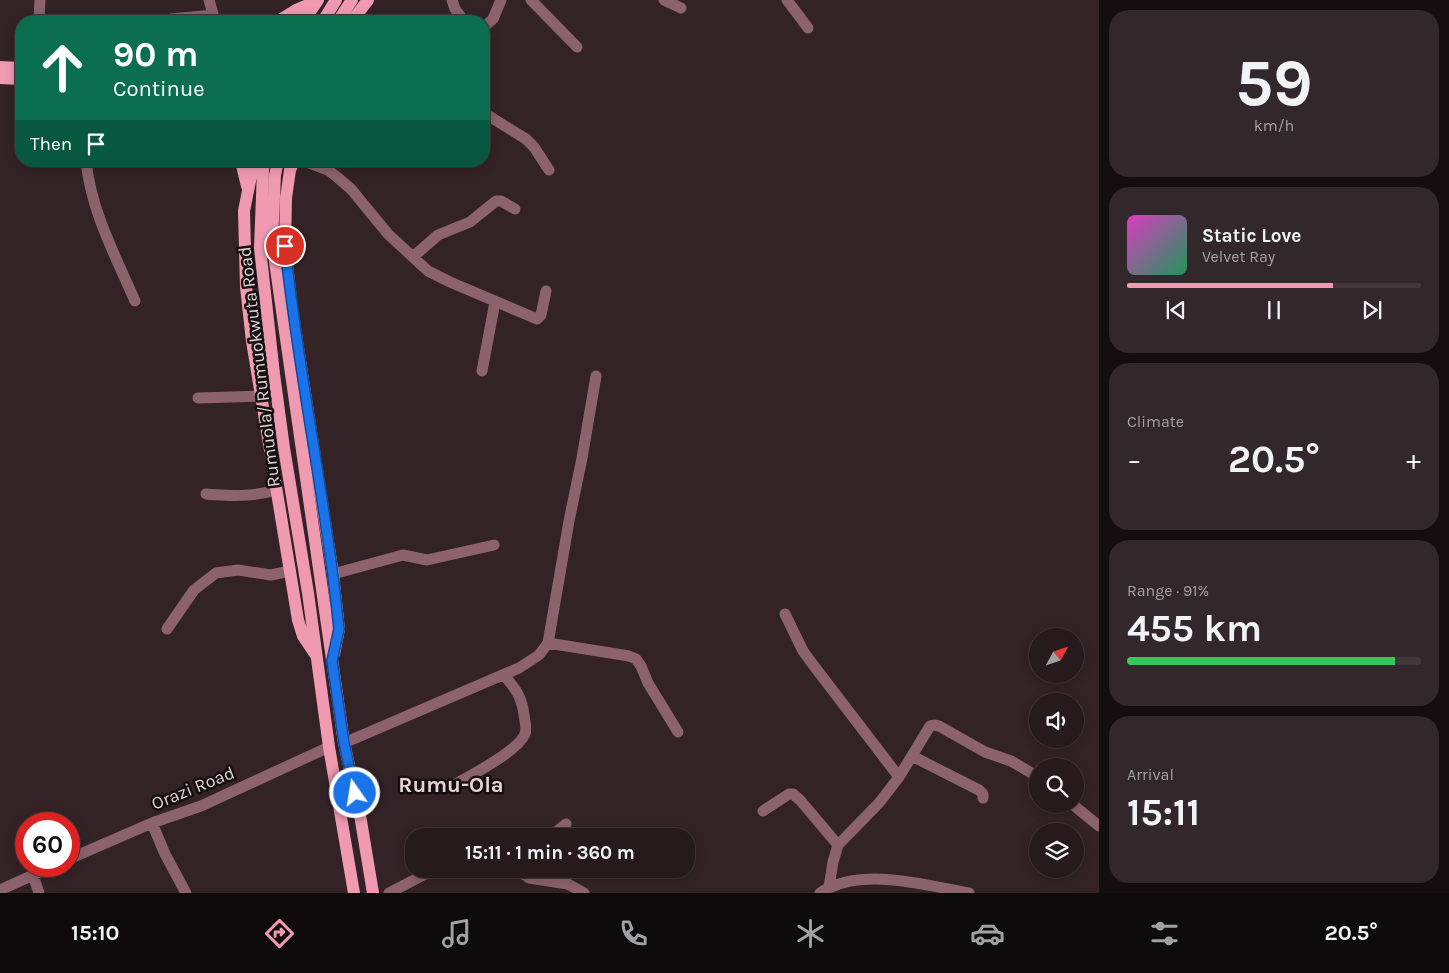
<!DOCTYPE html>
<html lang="en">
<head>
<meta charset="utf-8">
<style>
  :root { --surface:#261a1d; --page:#32272a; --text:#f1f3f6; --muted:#a4a1a4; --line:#42383b; --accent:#f19ab2 }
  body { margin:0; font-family:Karla,sans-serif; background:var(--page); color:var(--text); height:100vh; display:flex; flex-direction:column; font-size:19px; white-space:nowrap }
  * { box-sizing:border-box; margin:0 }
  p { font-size:16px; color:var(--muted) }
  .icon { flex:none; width:28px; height:28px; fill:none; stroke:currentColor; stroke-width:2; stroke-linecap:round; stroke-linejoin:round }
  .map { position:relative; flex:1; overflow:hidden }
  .sheet { display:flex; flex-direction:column; gap:10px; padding:10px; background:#150e10; width:350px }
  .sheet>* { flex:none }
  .banner { position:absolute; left:15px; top:15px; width:475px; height:152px; border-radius:20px; box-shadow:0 2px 12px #0003,0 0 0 1px var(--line); background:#0b6e4f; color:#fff; overflow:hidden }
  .needle { width:32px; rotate:50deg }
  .fabs { position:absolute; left:1029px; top:628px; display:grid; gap:10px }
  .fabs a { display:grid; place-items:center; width:55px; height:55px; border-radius:50%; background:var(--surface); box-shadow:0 2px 12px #0003,0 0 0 1px var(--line); font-size:25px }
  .speed { position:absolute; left:15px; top:812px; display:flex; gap:10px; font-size:25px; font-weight:700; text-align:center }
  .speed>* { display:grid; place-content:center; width:65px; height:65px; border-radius:50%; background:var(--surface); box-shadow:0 2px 12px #0003,0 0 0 1px var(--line); line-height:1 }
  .speed .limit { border:8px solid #d22; background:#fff; color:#111 }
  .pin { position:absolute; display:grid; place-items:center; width:42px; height:42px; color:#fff; margin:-21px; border:2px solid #fff; border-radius:50%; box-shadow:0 1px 5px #0007 }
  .me { position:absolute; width:55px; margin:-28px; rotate:347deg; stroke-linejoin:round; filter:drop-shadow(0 0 4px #0008) }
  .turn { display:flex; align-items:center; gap:18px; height:105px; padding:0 15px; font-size:22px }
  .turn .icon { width:65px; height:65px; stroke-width:2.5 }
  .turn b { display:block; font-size:35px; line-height:42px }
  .then { display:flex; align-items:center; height:48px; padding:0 15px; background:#0003; gap:10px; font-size:19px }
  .big { font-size:38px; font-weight:700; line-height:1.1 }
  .sheet .widget { flex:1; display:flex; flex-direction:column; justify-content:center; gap:8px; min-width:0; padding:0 18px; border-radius:20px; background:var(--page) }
  .sheet .dial { align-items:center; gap:0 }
  .dial b { font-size:65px; line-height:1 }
  .song { display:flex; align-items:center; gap:15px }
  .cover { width:60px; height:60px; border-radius:8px; background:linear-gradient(135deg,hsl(310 70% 55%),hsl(150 70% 35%)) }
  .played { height:5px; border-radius:2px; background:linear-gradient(90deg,var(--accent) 70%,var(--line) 70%) }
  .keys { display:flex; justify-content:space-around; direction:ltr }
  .heat { display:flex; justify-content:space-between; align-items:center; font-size:28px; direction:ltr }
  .charge { height:8px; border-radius:4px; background:linear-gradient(90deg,#34c759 91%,var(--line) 0) }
  .trip { position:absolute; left:405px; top:828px; width:290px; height:50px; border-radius:20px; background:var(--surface); box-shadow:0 2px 12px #0003,0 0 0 1px var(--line); font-weight:700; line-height:50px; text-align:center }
  .dock { display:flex; height:80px; justify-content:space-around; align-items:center; background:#0f0a0c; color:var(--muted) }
  .dock .icon { width:35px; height:35px }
  .dock .active { color:var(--accent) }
  .dock b { font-size:22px; color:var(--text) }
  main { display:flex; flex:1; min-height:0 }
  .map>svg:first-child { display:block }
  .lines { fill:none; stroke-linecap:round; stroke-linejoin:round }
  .minor { stroke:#8c626d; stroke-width:11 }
  .major { stroke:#f09ab2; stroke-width:12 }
  .route-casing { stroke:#114b97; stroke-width:12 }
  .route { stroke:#1a73e8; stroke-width:9 }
  .labels { text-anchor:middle; stroke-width:5; stroke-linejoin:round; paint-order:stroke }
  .street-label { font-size:18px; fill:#dfd4d6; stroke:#160f11 }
  .district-label { font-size:22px; font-weight:bold; fill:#e8d2d7; stroke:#160f11 }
</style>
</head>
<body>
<main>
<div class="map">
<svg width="1099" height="893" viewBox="0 0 1099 893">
  <rect width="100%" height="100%" fill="#332327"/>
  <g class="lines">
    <path class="minor" d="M 209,0 L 215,21
      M 452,0 L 455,9 L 464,21
      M 531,0 L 577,47
      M 664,0 L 681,8
      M 787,0 L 808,28
      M 171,19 L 213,15
      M 39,21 L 40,0
      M 484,27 L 493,19 L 501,0
      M 484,113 L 526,139 L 534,147 L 549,170
      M 86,161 C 91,211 115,255 135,301
      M 304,161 L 328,170 L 337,177 L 351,189 L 388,234 L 428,271 L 450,282 L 537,319 L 541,315 L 546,291
      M 413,257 L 438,235 L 470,222 L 496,201 L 501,201 L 515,209
      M 482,371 L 495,302
      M 198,398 L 261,396
      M 206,494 C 230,496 253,497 276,490
      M 333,574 L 403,555 L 427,560 L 494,545
      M 785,614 L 803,651 L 814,666 L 899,777
      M 167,629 L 194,590 L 216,573 L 238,570 L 271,575 L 290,571
      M 548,643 L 629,656 L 636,659 L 641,666 L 648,683 L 678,732
      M 344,743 L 519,668 L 539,655 L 548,643 L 569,521 L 582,458 L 596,376
      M 912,756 L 979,790 L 983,794 L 983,798
      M 456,784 C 473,774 518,751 525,734 C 527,729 525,721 524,715 C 522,697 515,688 504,675
      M 1072,804 L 1099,826
      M 763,811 L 789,794 L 793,794 L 800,800 L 838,845
      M 152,823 L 165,854 L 186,893
      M 551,836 L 566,824
      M 69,859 L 152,823 L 201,806 L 329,747
      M 451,869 L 495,869
      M 516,869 L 529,878 L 568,884 L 584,893
      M 33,875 L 39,893
      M 829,887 L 833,862 L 838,845 L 879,803 L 899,777 L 930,726 L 934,725 L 939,726 L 985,752 L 1011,761 L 1038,777
      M 0,890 L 53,866
      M 389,893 L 431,871 L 449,869
      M 820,893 C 860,866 925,885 969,893"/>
    <path class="major" d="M 278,21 L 296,10 L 317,1
      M 304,21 L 318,0
      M 323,21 L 336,0
      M 338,21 L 352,0
      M 352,21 L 368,0
      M 0,67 L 21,68
      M 0,78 L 21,79
      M 241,161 L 247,186
      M 254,161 L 244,211 L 246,287 L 252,341 L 298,620 L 303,636 L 315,654
      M 264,161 L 263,170 L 260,248 L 274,374 L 284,448 L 308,593 L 329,747 L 354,893
      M 278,161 L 275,175 L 272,241 L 344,743 L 359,809 L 373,893
      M 294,161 L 290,170 L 286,198 L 285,246 L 292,309 L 333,574 L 339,629 L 334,654"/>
  </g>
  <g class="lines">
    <defs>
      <path id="route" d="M 285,246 C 297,362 321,476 335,592 L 339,629 L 332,661 L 344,743 L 355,793"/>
    </defs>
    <use href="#route" class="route-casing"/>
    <use href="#route" class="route"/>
  </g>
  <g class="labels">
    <g class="street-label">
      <text transform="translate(259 367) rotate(-97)" y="6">Rumuola/ Rumuokwuta Road</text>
      <text transform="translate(193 788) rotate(-22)" y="6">Orazi Road</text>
    </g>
    <g class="district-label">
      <text x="451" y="792">Rumu-Ola</text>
    </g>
  </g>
</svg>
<div class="fabs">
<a><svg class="needle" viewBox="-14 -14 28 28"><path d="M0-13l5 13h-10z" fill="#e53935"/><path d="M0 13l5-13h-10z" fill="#a4a1a4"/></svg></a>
<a><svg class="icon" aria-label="sound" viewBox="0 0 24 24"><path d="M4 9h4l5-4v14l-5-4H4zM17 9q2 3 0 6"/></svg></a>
<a><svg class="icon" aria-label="search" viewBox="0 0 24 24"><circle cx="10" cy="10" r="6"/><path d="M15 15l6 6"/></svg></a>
<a><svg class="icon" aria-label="layers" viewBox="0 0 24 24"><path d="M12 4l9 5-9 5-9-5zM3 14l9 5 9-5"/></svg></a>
</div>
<div class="speed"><div class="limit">60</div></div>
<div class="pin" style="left:285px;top:246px;background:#d93025"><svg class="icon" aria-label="arrive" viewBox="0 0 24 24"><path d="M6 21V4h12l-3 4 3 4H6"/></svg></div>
<svg class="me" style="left:355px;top:793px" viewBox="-20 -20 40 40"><circle r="17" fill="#1a73e8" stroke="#fff" stroke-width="3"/><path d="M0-11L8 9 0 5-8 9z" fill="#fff"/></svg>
<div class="trip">15:11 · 1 min · 360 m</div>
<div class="banner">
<div class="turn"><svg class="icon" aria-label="ahead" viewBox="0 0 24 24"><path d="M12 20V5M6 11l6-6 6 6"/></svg><div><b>90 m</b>Continue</div></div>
<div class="then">Then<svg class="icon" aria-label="arrive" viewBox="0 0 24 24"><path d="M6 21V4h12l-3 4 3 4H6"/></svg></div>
</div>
</div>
<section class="sheet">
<div class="widget dial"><b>59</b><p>km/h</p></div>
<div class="widget">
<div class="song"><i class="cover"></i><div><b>Static Love</b><p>Velvet Ray</p></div></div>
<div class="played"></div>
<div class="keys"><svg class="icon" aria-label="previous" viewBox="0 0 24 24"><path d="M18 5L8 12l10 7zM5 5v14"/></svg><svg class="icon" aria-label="pause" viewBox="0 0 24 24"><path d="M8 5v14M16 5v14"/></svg><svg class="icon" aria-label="next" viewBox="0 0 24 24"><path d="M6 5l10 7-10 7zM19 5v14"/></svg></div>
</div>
<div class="widget"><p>Climate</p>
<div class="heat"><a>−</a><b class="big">20.5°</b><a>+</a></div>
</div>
<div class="widget"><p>Range · 91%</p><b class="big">455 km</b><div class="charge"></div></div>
<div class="widget"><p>Arrival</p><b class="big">15:11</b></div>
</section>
</main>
<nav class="dock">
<b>15:10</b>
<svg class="icon active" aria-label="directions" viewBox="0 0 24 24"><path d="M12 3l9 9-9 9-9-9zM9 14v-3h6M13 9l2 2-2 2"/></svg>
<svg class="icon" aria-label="music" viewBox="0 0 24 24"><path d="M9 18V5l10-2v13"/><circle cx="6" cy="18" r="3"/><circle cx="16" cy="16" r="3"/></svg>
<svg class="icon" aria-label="phone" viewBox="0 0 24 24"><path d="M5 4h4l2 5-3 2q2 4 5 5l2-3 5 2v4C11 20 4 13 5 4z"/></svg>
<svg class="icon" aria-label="climate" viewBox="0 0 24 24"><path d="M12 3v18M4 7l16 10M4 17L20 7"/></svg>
<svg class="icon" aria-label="car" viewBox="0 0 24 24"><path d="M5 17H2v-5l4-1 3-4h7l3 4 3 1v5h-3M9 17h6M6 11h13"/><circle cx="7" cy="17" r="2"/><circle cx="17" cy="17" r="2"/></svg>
<svg class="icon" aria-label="filters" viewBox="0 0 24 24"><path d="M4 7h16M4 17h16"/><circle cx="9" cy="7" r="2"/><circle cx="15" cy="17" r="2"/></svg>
<b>20.5°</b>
</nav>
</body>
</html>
